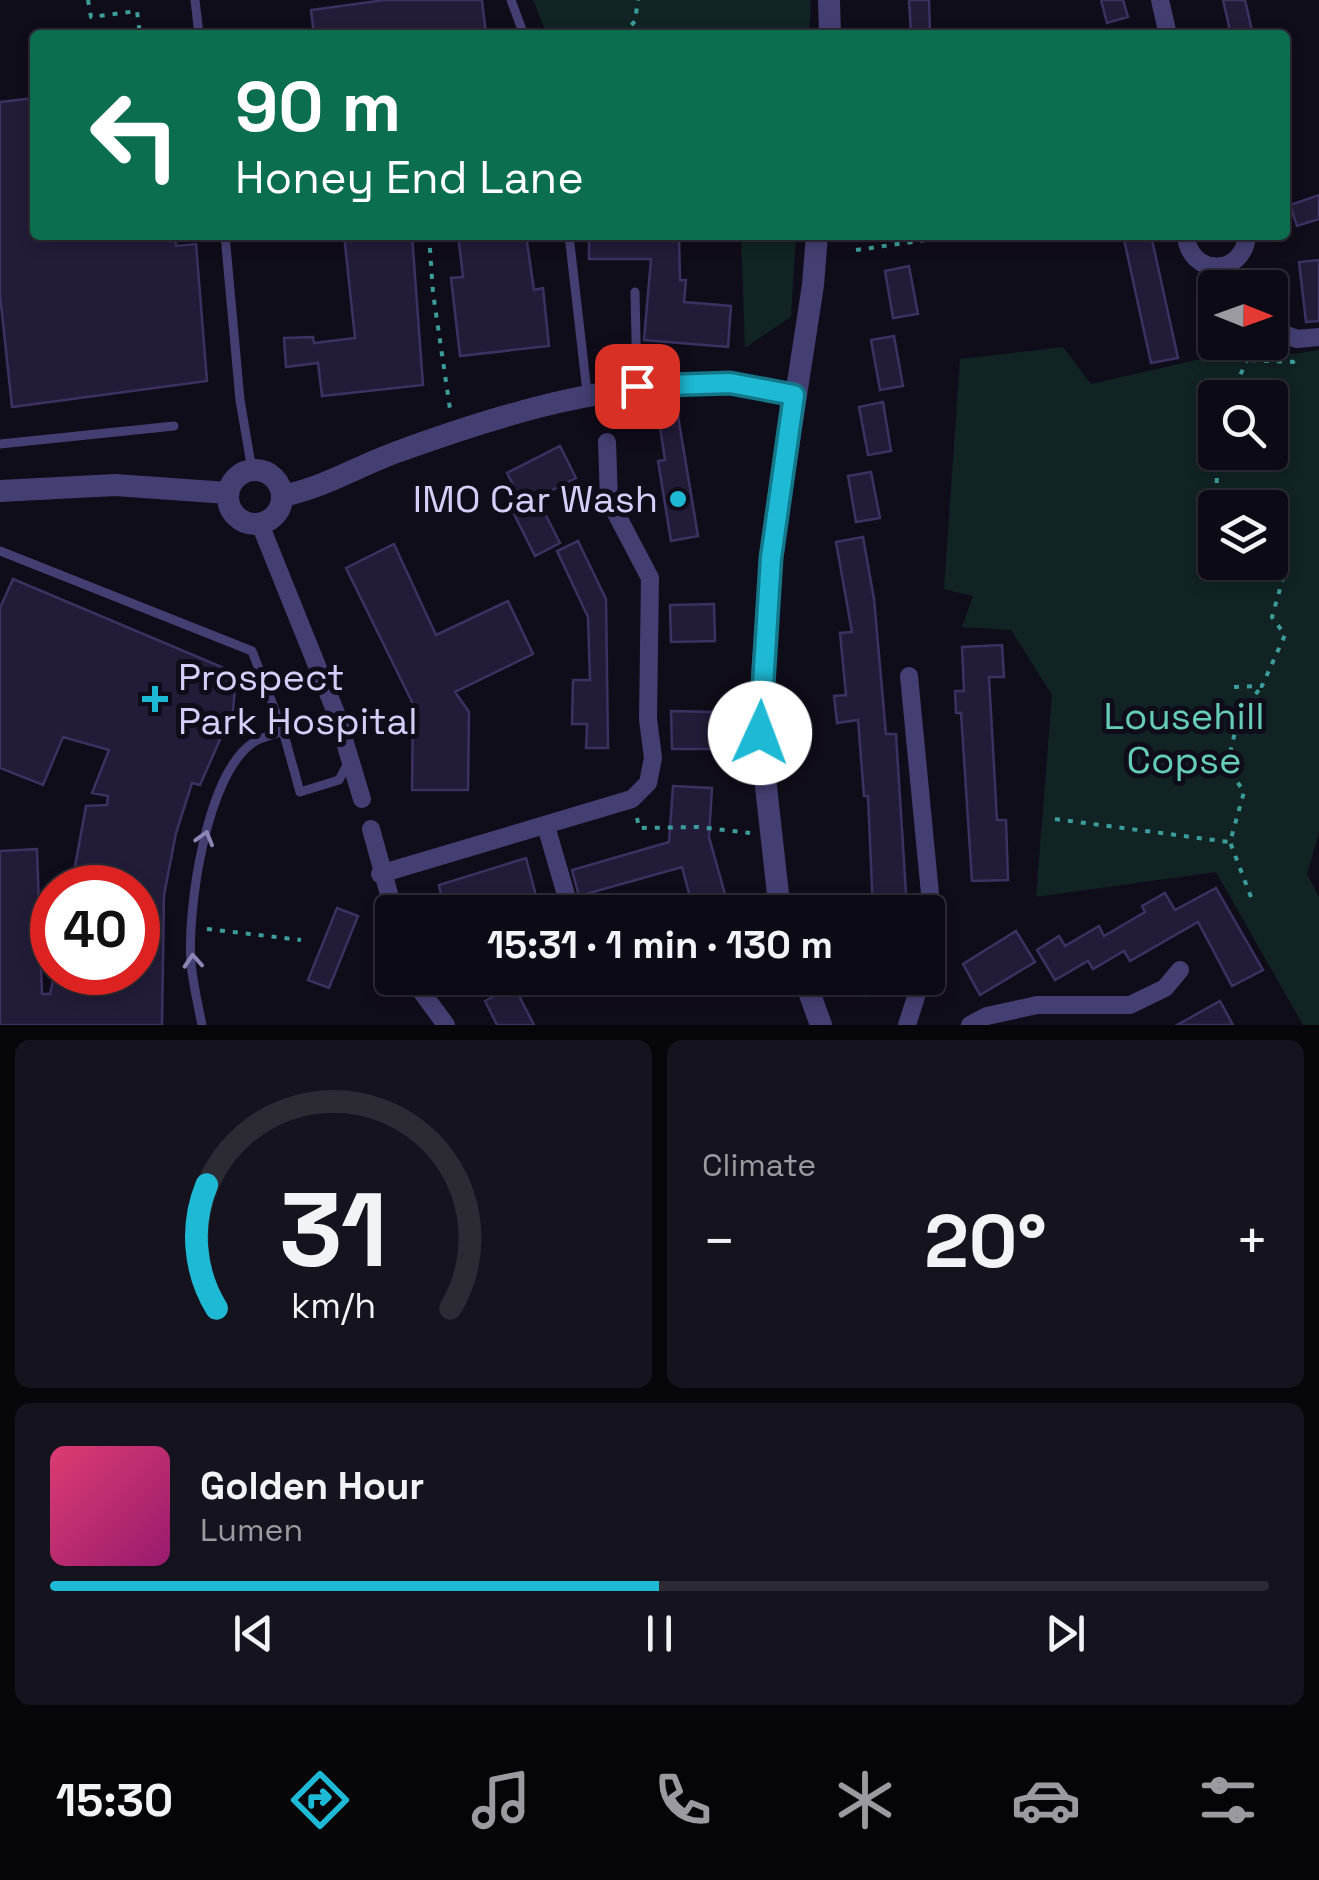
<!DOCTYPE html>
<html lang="en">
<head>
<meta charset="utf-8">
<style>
  :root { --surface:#0c0a14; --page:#15131d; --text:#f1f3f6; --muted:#9a9aa0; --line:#2c2b34; --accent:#1eb9d4 }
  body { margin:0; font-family:"Space Grotesk",sans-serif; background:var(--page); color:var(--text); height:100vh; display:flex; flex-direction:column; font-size:38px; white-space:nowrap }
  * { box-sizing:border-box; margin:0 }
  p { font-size:32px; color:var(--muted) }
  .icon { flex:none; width:55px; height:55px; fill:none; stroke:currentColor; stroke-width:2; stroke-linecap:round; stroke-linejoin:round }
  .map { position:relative; height:1025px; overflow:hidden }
  .sheet { display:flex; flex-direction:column; gap:15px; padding:15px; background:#07060b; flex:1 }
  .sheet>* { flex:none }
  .banner { position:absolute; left:30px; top:30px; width:1260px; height:210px; border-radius:10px; box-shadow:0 5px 15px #0003,0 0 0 2px var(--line); background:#0b6e4f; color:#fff; overflow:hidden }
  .needle { width:65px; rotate:91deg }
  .controls { position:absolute; left:1198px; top:270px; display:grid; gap:20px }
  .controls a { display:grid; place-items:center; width:90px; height:90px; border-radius:10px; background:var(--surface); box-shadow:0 5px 15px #0003,0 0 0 2px var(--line); font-size:50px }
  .speed { position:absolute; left:30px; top:865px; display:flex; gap:20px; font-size:50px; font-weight:700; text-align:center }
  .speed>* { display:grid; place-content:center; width:130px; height:130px; border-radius:50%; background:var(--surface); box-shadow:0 5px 15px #0003,0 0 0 2px var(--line); line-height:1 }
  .speed .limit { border:15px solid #d22; background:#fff; color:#111 }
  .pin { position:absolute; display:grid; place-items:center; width:85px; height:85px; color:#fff; margin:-42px; border-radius:20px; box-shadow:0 5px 15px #0006 }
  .me { position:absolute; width:110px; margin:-55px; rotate:2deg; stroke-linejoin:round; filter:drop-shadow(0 0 8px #0008) }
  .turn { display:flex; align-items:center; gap:35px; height:210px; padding:0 40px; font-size:45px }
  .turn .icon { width:130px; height:130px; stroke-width:2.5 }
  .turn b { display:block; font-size:70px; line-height:85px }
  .big { font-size:75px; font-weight:700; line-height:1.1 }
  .sheet .widget { flex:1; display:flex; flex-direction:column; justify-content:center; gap:15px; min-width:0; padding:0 35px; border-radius:15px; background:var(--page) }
  .sheet .dial { align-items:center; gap:0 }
  .dial svg { height:260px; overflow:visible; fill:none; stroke:var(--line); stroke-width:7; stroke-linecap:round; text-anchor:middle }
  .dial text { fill:var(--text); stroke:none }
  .song { display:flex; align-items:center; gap:30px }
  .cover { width:120px; height:120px; border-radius:15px; background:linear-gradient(135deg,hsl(340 70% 55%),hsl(320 70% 35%)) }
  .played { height:10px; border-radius:5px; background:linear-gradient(90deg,var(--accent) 50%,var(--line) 50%) }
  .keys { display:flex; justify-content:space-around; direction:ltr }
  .heat { display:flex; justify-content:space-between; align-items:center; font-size:55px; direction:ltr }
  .sheet .tiles { flex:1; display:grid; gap:15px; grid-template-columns:1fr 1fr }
  .widget:last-child { grid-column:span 2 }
  .trip { position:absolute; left:375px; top:895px; width:570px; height:100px; border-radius:10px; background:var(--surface); box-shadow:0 5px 15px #0003,0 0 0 2px var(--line); font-weight:700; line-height:100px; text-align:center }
  .tabs { display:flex; height:160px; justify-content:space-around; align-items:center; background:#050408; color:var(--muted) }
  .tabs .icon { width:70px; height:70px }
  .tabs .on { color:var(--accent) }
  .tabs b { font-size:45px; color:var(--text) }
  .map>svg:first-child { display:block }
  .green { fill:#112323; fill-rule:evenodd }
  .building { fill:#231c39; stroke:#3d3162; stroke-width:2.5 }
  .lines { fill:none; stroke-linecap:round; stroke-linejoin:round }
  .path { stroke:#3c9e9c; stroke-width:4; stroke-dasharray:5 8; stroke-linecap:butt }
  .service { stroke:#433f73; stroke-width:9 }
  .minor { stroke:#433f73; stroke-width:18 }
  .tertiary { stroke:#433f73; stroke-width:22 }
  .oneway { stroke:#8c86b6 }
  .route-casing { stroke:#14788a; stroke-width:25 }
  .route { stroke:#1eb9d4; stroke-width:18 }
  .poi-dot { fill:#1eb9d4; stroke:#100d1a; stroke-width:4 }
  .labels { text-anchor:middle; stroke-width:10; stroke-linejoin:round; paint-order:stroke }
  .poi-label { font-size:38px; fill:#d5cef8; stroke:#100d1a; text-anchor:end }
  .park-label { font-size:38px; fill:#65cdb8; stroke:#100d1a }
</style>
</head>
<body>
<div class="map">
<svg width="1319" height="1025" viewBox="0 0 1319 1025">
  <rect width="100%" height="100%" fill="#100d1a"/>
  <path class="green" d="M 533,0 L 811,0 L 809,35 L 547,35 Z
    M 741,235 L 796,235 L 791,317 L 745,348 Z
    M 1063,347 L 1091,384 L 1248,348 L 1293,354 L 1319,350 L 1319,833 L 1307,874 L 1319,897 L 1319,1025 L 1303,1025 L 1216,872 L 1036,897 L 1052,695 L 1011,630 L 962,627 L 973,596 L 944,589 L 960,359 ZM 1215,398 L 1270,398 L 1270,452 L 1215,452 ZM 1215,508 L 1270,508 L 1270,562 L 1215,562 Z"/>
  <path class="building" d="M 385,0 L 482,0 L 486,35 L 314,35 L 311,10 Z
    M 909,0 L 929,0 L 930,32 L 911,33 Z
    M 1101,0 L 1123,0 L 1128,17 L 1107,23 Z
    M 1223,0 L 1245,0 L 1253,35 L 1231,35 Z
    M 35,98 L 35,235 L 175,235 L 176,246 L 196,244 L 207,381 L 12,407 L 0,295 L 0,102 Z
    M 1319,195 L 1319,219 L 1297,226 L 1290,205 Z
    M 344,235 L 412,235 L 423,385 L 322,396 L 318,363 L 286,367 L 284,338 L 313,337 L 314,343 L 355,338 Z
    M 458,235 L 526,235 L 534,290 L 543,288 L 549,346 L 460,356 L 451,278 L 463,277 Z
    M 589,235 L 679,235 L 680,280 L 686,280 L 684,302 L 731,306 L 728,347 L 644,340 L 651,259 L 589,259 Z
    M 1123,235 L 1151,235 L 1178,358 L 1151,363 Z
    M 1319,260 L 1319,321 L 1306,322 L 1299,262 Z
    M 909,266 L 918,314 L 893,318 L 885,271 Z
    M 894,336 L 903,386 L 880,390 L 871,340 Z
    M 883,402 L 891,451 L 868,455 L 859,407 Z
    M 677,410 L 698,536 L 671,541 L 658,461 L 665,460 L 658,414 Z
    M 560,446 L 576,478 L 537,498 L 560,543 L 535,556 L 511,508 L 522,502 L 507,473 Z
    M 871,472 L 880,518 L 856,522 L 848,476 Z
    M 863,537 L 874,599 L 886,734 L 896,734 L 907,909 L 873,911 L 868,796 L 864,796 L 858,720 L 837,723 L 834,696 L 846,695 L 840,633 L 852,632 L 836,542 Z
    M 578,541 L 606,599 L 608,748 L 586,748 L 587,724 L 572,724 L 573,680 L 590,680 L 588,617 L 557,551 Z
    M 394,544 L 436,635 L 508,601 L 533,654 L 455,692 L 469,712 L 468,790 L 412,790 L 413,704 L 346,568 Z
    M 13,579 L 224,668 L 235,689 L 233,710 L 200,785 L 192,783 L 176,833 L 164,895 L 162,1025 L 0,1025 L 0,851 L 37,849 L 42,994 L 50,994 L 55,972 L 138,972 L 138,888 L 71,888 L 86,806 L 107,805 L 108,796 L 92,793 L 109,750 L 63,737 L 43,785 L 0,768 L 0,608 Z
    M 714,604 L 715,641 L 671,642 L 670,605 Z
    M 1002,645 L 1004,677 L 989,677 L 997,820 L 1006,820 L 1008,880 L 972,881 L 961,713 L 956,713 L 955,691 L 964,691 L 962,647 Z
    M 671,711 L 714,712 L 714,749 L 672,749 Z
    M 673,786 L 712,788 L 709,837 L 730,912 L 694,912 L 682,867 L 579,896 L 572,870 L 669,842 Z
    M 526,858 L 539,907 L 518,912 L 445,912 L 439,885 Z
    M 1216,888 L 1263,970 L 1232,986 L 1198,922 L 1130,961 L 1124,951 L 1093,969 L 1088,961 L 1055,980 L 1037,950 L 1059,936 L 1065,946 L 1099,926 L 1104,936 L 1145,912 L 1142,906 L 1165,893 L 1175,910 Z
    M 337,908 L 358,916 L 329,988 L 308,980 Z
    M 1016,931 L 1035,962 L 980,995 L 963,964 Z
    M 863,978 L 894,978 L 895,995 L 864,996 Z
    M 514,986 L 534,1025 L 497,1025 L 485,1001 Z
    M 1220,1001 L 1233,1025 L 1177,1025 Z"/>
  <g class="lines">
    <path class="path" d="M 88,0 L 91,17 L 137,11 L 140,35
      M 623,35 L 635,21 L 638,0
      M 429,235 L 433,293 L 450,409
      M 856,250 L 961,235
      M 1225,359 L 1293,362 L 1296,359
      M 1230,398 L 1247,360
      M 1218,452 L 1216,499 L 1224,508
      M 1234,687 L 1262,686 L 1285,635 L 1272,617 L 1289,557 L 1270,545
      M 637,818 L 639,828 L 698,827 L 750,833
      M 1055,819 L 1229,842
      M 1251,897 L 1230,842 L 1244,792 L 1227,766 L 1239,715 L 1262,686
      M 207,929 L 301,940"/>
    <path class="service" d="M 195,0 L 199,35
      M 511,0 L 524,35
      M 225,235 L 240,400 L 252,470
      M 569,235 L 587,392
      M 635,292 L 637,386
      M 0,444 L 174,426
      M 0,551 L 252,651 L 283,731 L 300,792 L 339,780 L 348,763
      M 202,1025 C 198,1005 193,984 191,963 C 187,910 206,773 254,742 C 262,737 274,735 283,731"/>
    <path class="minor" d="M 1160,0 L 1168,35
      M 1186,235 C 1189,277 1244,277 1247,235
      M 1270,329 L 1297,339 L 1319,337
      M 260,524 L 336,713 L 362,799
      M 909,676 L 931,904 L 928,945
      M 546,826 L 571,912
      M 371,829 L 394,912
      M 380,874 L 632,799 L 648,783 L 653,758 L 648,719 L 650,578 L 609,500 L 607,442
      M 417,978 L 421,991 L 446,1025
      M 907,1025 L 922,978
      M 970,1025 L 987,1016 L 1037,1005 L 1130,1005 L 1165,988 L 1180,970"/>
    <path class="tertiary" d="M 829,0 L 830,35
      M228 497a27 27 0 1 1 54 0a27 27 0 1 1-54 0Z
      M 0,491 L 115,485 L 228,493
      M 282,496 C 323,488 358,466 397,452 C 504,413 611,381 726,383 C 749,384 772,391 794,395
      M 780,912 L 760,733 L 762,676 L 771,558 L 813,285 L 817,235
      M 804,978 L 821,1025"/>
  </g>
  <defs><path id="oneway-chevron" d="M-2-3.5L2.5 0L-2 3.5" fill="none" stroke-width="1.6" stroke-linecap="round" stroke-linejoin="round" transform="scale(2.5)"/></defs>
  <g class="oneway">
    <use href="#oneway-chevron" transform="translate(205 838) rotate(-74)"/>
    <use href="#oneway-chevron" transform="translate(193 961) rotate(-94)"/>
  </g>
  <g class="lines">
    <defs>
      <path id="route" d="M 637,386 L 730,383 L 794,395 L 771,558 L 760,733"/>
    </defs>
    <use href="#route" class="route-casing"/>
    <use href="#route" class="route"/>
  </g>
  <g class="poi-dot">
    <circle cx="678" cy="499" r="10"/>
    <path d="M150 684h10v10h10v10h-10v10h-10v-10h-10v-10h10z"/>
  </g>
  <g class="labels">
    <g class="poi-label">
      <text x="658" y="512">IMO Car Wash</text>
      <text x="178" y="690" text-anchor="start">Prospect<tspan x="178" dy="44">Park Hospital</tspan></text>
    </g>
    <g class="park-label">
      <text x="1184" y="729">Lousehill<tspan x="1184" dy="44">Copse</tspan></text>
    </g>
  </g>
</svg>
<div class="controls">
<a><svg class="needle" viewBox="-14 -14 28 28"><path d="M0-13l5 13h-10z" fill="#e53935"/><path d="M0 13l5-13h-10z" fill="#9a9aa0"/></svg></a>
<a><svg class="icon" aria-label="search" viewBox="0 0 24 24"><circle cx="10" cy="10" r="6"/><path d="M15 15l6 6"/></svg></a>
<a><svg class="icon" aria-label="layers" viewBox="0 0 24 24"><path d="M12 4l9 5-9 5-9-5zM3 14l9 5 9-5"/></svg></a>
</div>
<div class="speed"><div class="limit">40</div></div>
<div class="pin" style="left:637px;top:386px;background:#d93025"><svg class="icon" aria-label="arrive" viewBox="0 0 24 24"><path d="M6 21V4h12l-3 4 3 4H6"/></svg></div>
<svg class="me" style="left:760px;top:733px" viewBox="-20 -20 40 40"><circle r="19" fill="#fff"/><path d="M0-13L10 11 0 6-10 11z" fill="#1eb9d4"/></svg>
<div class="trip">15:31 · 1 min · 130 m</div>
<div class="banner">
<div class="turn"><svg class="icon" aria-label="left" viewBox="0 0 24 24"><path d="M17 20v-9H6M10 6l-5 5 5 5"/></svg><div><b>90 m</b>Honey End Lane</div></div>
</div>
</div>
<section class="sheet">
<div class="tiles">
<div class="widget dial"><svg viewBox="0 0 100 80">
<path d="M14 69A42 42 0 1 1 86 69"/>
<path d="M14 69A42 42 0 0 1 11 31" stroke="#1eb9d4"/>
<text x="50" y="56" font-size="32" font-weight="700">31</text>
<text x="50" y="72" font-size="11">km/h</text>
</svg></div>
<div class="widget"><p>Climate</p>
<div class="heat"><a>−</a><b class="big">20°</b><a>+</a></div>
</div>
<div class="widget">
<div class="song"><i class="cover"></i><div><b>Golden Hour</b><p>Lumen</p></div></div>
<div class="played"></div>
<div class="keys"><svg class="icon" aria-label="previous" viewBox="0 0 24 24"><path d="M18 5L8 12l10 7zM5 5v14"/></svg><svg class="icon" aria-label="pause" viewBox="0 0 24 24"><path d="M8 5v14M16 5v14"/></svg><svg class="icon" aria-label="next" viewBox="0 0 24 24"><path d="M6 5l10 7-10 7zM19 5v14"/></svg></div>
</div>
</div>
</section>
<nav class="tabs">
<b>15:30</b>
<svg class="icon on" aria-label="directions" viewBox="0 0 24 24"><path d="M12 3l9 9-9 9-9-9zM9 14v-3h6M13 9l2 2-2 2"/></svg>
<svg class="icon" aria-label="music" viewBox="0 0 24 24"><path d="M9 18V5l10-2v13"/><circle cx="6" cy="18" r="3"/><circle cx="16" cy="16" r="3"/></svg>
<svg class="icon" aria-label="phone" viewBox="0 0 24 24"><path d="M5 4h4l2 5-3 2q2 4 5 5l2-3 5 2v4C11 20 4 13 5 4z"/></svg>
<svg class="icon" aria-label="climate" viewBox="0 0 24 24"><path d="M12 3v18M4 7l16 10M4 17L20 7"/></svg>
<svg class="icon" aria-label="car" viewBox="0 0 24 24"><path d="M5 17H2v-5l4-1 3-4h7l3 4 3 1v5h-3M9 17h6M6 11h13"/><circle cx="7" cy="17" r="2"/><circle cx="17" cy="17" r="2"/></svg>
<svg class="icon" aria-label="filters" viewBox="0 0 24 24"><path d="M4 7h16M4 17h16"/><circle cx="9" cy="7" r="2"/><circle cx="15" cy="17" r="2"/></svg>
</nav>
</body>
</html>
